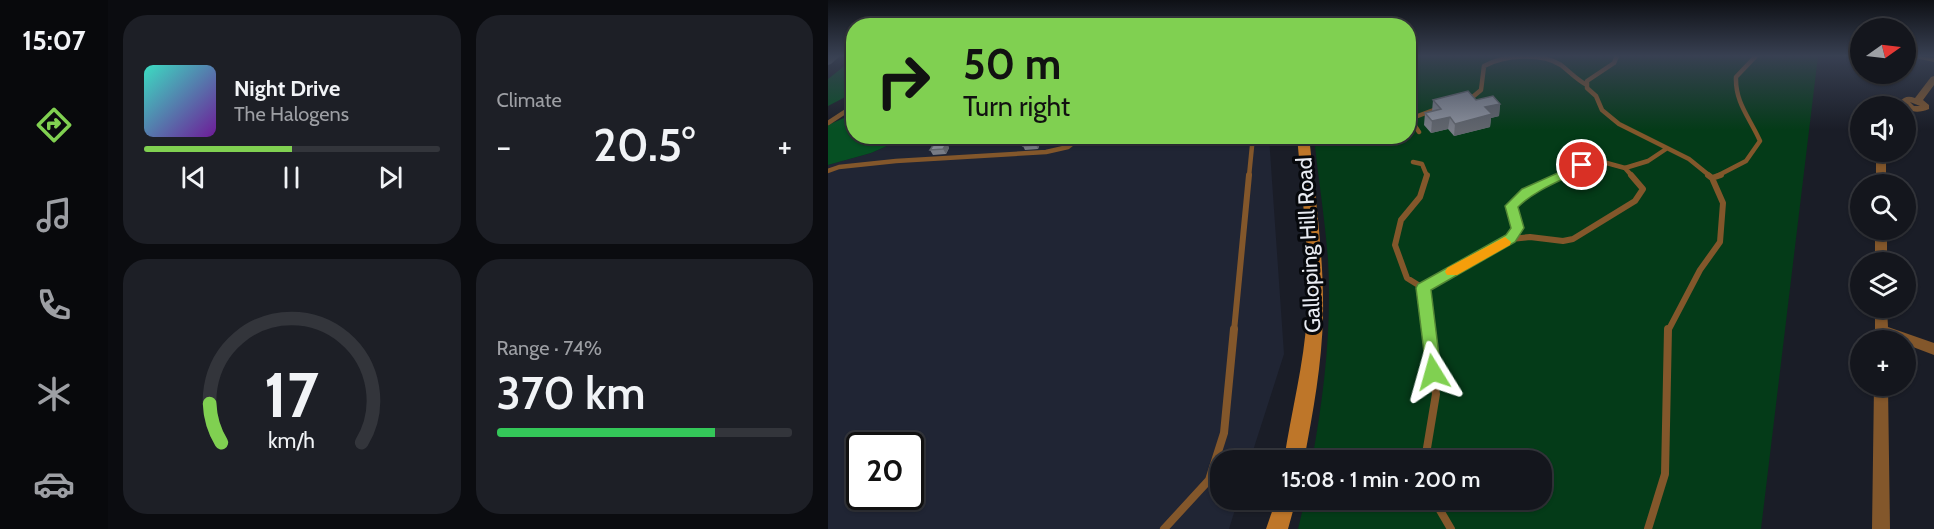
<!DOCTYPE html>
<html lang="en">
<head>
<meta charset="utf-8">
<style>
  :root { --surface:#14161d; --page:#1d1f26; --text:#f1f3f6; --muted:#9d9fa4; --line:#33353b; --accent:#80d051 }
  body { margin:0; font-family:Cabin,sans-serif; background:var(--page); color:var(--text); height:100vh; display:flex; flex-direction:column; font-size:22px; white-space:nowrap }
  * { box-sizing:border-box; margin:0 }
  p { font-size:20px; color:var(--muted) }
  .icon { flex:none; width:33px; height:33px; fill:none; stroke:currentColor; stroke-width:2; stroke-linecap:round; stroke-linejoin:round }
  .map { position:relative; flex:1; overflow:hidden }
  .drawer { display:flex; flex-direction:column; gap:15px; padding:15px; background:#0b0c10; width:720px }
  .drawer>* { flex:none }
  .top-card { position:absolute; left:18px; top:18px; width:570px; height:126px; border-radius:24px; box-shadow:0 2px 4px #0004,0 0 0 2px var(--line); background:#80d051; color:#111; overflow:hidden }
  .needle { width:39px; rotate:76deg }
  .controls { position:absolute; left:1022px; top:18px; display:grid; gap:12px }
  .controls a { display:grid; place-items:center; width:66px; height:66px; border-radius:50%; background:var(--surface); box-shadow:0 2px 4px #0004,0 0 0 2px var(--line); font-size:30px }
  .speed { position:absolute; left:18px; top:432px; display:flex; gap:12px; font-size:30px; font-weight:700; text-align:center }
  .speed>* { display:grid; place-content:center; width:78px; height:78px; border-radius:50%; background:var(--surface); box-shadow:0 2px 4px #0004,0 0 0 2px var(--line); line-height:1 }
  .speed .limit { border:3px solid #111; border-radius:9px; background:#fff; color:#111 }
  .pin { position:absolute; display:grid; place-items:center; width:51px; height:51px; color:#fff; margin:-26px; border:3px solid #fff; border-radius:50%; box-shadow:0 2px 6px #0007 }
  .me { position:absolute; width:66px; margin:-33px; rotate:352deg; stroke-linejoin:round; filter:drop-shadow(0 0 4px #0008) }
  .turn { display:flex; align-items:center; gap:21px; height:126px; padding:0 18px; font-size:27px }
  .turn .icon { width:78px; height:78px; stroke-width:2.5 }
  .turn b { display:block; font-size:42px; line-height:51px }
  .big { font-size:45px; font-weight:600; line-height:1.1 }
  .drawer .widget { flex:1; display:flex; flex-direction:column; justify-content:center; gap:9px; min-width:0; padding:0 21px; border-radius:24px; background:var(--page) }
  .drawer .dial { align-items:center; gap:0 }
  .dial svg { height:156px; overflow:visible; fill:none; stroke:var(--line); stroke-width:7; stroke-linecap:round; text-anchor:middle }
  .dial text { fill:var(--text); stroke:none }
  .song { display:flex; align-items:center; gap:18px }
  .cover { width:72px; height:72px; border-radius:9px; background:linear-gradient(135deg,hsl(170 70% 55%),hsl(280 70% 35%)) }
  .played { height:6px; border-radius:3px; background:linear-gradient(90deg,var(--accent) 50%,var(--line) 50%) }
  .keys { display:flex; justify-content:space-around; direction:ltr }
  .heat { display:flex; justify-content:space-between; align-items:center; font-size:33px; direction:ltr }
  .charge { height:9px; border-radius:4px; background:linear-gradient(90deg,#34c759 74%,var(--line) 0) }
  .drawer .tiles { flex:1; display:grid; gap:15px; grid-template-columns:repeat(2,1fr) }
  .trip { position:absolute; left:382px; top:450px; width:342px; height:60px; border-radius:24px; background:var(--surface); box-shadow:0 2px 4px #0004,0 0 0 2px var(--line); font-weight:600; line-height:60px; text-align:center }
  main { display:flex; flex:1; min-height:0 }
  .menu { display:flex; flex-direction:column; width:108px; justify-content:space-around; align-items:center; background:#08090c; color:var(--muted) }
  .menu .icon { width:42px; height:42px }
  .menu .current { color:var(--accent) }
  .menu b { font-size:27px; color:var(--text) }
  .map>svg:first-child { display:block }
  .built { fill:#202534; fill-rule:evenodd }
  .green { fill:#043b18 }
  .forest { fill:#065023 }
  .lines { fill:none; stroke-linecap:round; stroke-linejoin:round }
  .lane-far2 { stroke:#83572b; stroke-width:4.5 }
  .lane-far1 { stroke:#83572b; stroke-width:6 }
  .lane { stroke:#83572b; stroke-width:8 }
  .street { fill:#83572b; fill-rule:evenodd }
  .secondary { fill:#be7629; fill-rule:evenodd }
  .wall { fill:#787c86 }
  .shaded-wall { fill:#61656d }
  .building { fill:#8b909c; stroke:#61656d; stroke-width:1.5 }
  .route { fill:#80d051; stroke:#538735; stroke-width:1.5 }
  .slow { fill:#f59e0b }
  .labels { text-anchor:middle; stroke-width:6; stroke-linejoin:round; paint-order:stroke }
  .street-label { font-size:22px; fill:#e8ebf2; stroke:#06080c }
</style>
</head>
<body>
<main>
<nav class="menu">
<b>15:07</b>
<svg class="icon current" aria-label="directions" viewBox="0 0 24 24"><path d="M12 3l9 9-9 9-9-9zM9 14v-3h6M13 9l2 2-2 2"/></svg>
<svg class="icon" aria-label="music" viewBox="0 0 24 24"><path d="M9 18V5l10-2v13"/><circle cx="6" cy="18" r="3"/><circle cx="16" cy="16" r="3"/></svg>
<svg class="icon" aria-label="phone" viewBox="0 0 24 24"><path d="M5 4h4l2 5-3 2q2 4 5 5l2-3 5 2v4C11 20 4 13 5 4z"/></svg>
<svg class="icon" aria-label="climate" viewBox="0 0 24 24"><path d="M12 3v18M4 7l16 10M4 17L20 7"/></svg>
<svg class="icon" aria-label="car" viewBox="0 0 24 24"><path d="M5 17H2v-5l4-1 3-4h7l3 4 3 1v5h-3M9 17h6M6 11h13"/><circle cx="7" cy="17" r="2"/><circle cx="17" cy="17" r="2"/></svg>
</nav>
<section class="drawer">
<div class="tiles">
<div class="widget">
<div class="song"><i class="cover"></i><div><b>Night Drive</b><p>The Halogens</p></div></div>
<div class="played"></div>
<div class="keys"><svg class="icon" aria-label="previous" viewBox="0 0 24 24"><path d="M18 5L8 12l10 7zM5 5v14"/></svg><svg class="icon" aria-label="pause" viewBox="0 0 24 24"><path d="M8 5v14M16 5v14"/></svg><svg class="icon" aria-label="next" viewBox="0 0 24 24"><path d="M6 5l10 7-10 7zM19 5v14"/></svg></div>
</div>
<div class="widget"><p>Climate</p>
<div class="heat"><a>−</a><b class="big">20.5°</b><a>+</a></div>
</div>
<div class="widget dial"><svg viewBox="0 0 100 80">
<path d="M14 69A42 42 0 1 1 86 69"/>
<path d="M14 69A42 42 0 0 1 8 49" stroke="#80d051"/>
<text x="50" y="56" font-size="32" font-weight="700">17</text>
<text x="50" y="72" font-size="11">km/h</text>
</svg></div>
<div class="widget"><p>Range · 74%</p><b class="big">370 km</b><div class="charge"></div></div>
</div>
</section>
<div class="map">
<svg width="1106" height="529" viewBox="0 0 1106 529">
  <rect width="100%" height="100%" fill="#1a1d27"/>
  <path class="built" d="M 101,137 L 441,137 L 456,354 L 422,460 L 393,460 L 393,500 L 410,500 L 401,529 L 0,529 L 0,165 L 43,153 L 73,140 ZM 32,446 L 82,446 L 82,496 L 32,496 Z"/>
  <path class="green" d="M 581,56 L 990,56 L 933,529 L 470,529 L 477,500 L 714,500 L 714,460 L 484,460 C 496,395 504,326 500,260 C 497,219 490,177 486,137 L 580,136 Z"/>
  <path class="forest" d="M 25,59 L 25,93 L 0,106 L 0,79 Z
    M 25,114 L 26,136 L 101,137 L 73,140 L 43,153 L 0,165 L 0,125 Z"/>
  <g class="lines">
    <path class="lane-far2" d="M 789,56 L 786,63 L 759,81 L 759,88 L 768,96 L 774,110 L 791,124 L 861,159 L 882,176
      M 641,100 L 653,90 L 656,66 C 676,55 713,52 733,65 C 742,72 749,80 759,85
      M 0,123 L 26,106
      M 591,132 L 585,123 L 587,117 L 611,108
      M 585,162 L 594,164 L 599,176
      M 797,168 L 804,176
      M 0,171 L 11,167 L 68,161 L 218,152 L 240,147 L 254,136
      M 421,176 L 425,136
      M 734,176 L 754,165 L 775,162 L 797,168 L 820,161 L 838,149
      M 889,176 L 918,161 L 932,141 C 922,118 907,103 908,77 L 928,56"/>
    <path class="lane-far1" d="M 599,175 L 592,197 L 573,220 L 567,245 L 579,278 L 595,288 L 683,239 L 690,228 L 683,206 L 698,192 L 737,175
      M 884,178 L 893,175
      M 683,239 L 702,237 L 735,241 L 745,239 L 807,201 L 815,189 L 803,175
      M 595,288 L 599,331
      M 406,331 L 421,175
      M 840,331 L 872,270 L 892,242 L 895,203 L 884,178 L 880,175"/>
    <path class="lane" d="M 597,460 L 608,394 L 598,329
      M 606,500 L 623,529
      M 336,529 L 381,480 L 396,433 L 406,329
      M 820,529 L 837,474 L 840,329"/>
    <path class="street" d="M 1086,56 L 1106,58 L 1106,62 L 1087,58 Z
      M 1106,76 L 1106,85 L 1095,100 L 1101,105 L 1101,109 C 1089,114 1079,112 1072,102 C 1076,96 1081,96 1087,98 L 1103,77 ZM 1082,102 L 1092,106 L 1086,106 Z
      M 1048,152 L 1058,152 L 1058,184 L 1048,184 Z
      M 1047,230 L 1059,230 L 1059,262 L 1047,262 Z
      M 1047,308 L 1059,308 L 1060,327 L 1106,343 L 1106,355 L 1077,344 L 1077,340 L 1067,340 L 1060,338 L 1059,340 L 1047,340 Z
      M 1046,386 L 1060,386 L 1062,529 L 1044,529 Z"/>
    <path class="secondary" d="M 469,136 L 481,136 C 487,196 496,255 495,315 C 494,364 485,412 476,460 L 456,460 C 463,412 476,365 479,315 C 482,256 474,196 469,136 Z
      M 448,500 L 468,500 L 460,529 L 438,529 Z"/>
  </g>
  <path class="wall" d="M 605,100 L 648,100 L 672,104 L 671,116 L 663,118 L 662,127 L 626,136 L 620,129 L 603,133 L 596,125 L 597,113 L 604,111 Z
    M 150,136 L 175,136 L 174,139 L 152,140 Z
    M 211,137 L 213,141 L 210,149 L 197,150 L 195,146 Z
    M 119,143 L 121,148 L 118,154 L 105,155 L 102,150 Z"/>
  <path class="shaded-wall" d="M 0,56 L 12,56 L 3,64 L 0,65 Z
    M 672,104 L 671,116 L 663,118 L 662,127 L 626,136 L 627,124 L 657,107 Z
    M 622,117 L 620,129 L 603,133 L 604,121 Z
    M 211,137 L 213,141 L 210,149 L 208,145 Z
    M 119,143 L 121,148 L 118,154 L 115,149 Z"/>
  <path class="building" d="M 640,91 L 648,100 L 665,96 L 672,104 L 657,107 L 664,114 L 627,124 L 622,117 L 604,121 L 597,113 L 613,109 L 605,100 Z
    M 211,137 L 208,145 L 195,146 L 199,138 Z
    M 119,143 L 115,149 L 102,150 L 106,144 Z"/>
  <linearGradient id="sky" x2="0" y2="1"><stop stop-color="#0e1015"/><stop offset="0.43" stop-color="#384052"/><stop offset="1" stop-color="#384052" stop-opacity="0"/></linearGradient>
  <rect width="1106" height="130" fill="url(#sky)"/>
  <path class="route" d="M 754,162 L 760,165 L 758,168 C 735,180 708,189 690,207 L 696,228 L 687,242 L 603,290 L 613,372 L 610,376 L 605,378 L 599,376 L 588,288 L 590,284 L 678,235 L 683,228 L 677,206 L 694,189 Z"/>
  <path class="slow" d="M 677,237 L 683,242 L 682,245 L 629,275 L 619,275 L 617,272 L 619,268 Z"/>
  <g class="labels">
    <g class="street-label">
      <text transform="translate(480 245) rotate(-93)" y="8">Galloping Hill Road</text>
    </g>
  </g>
</svg>
<div class="controls">
<a><svg class="needle" viewBox="-14 -14 28 28"><path d="M0-13l5 13h-10z" fill="#e53935"/><path d="M0 13l5-13h-10z" fill="#9d9fa4"/></svg></a>
<a><svg class="icon" aria-label="sound" viewBox="0 0 24 24"><path d="M4 9h4l5-4v14l-5-4H4zM17 9q2 3 0 6"/></svg></a>
<a><svg class="icon" aria-label="search" viewBox="0 0 24 24"><circle cx="10" cy="10" r="6"/><path d="M15 15l6 6"/></svg></a>
<a><svg class="icon" aria-label="layers" viewBox="0 0 24 24"><path d="M12 4l9 5-9 5-9-5zM3 14l9 5 9-5"/></svg></a>
<a>+</a>
</div>
<div class="speed"><div class="limit">20</div></div>
<div class="pin" style="left:754px;top:165px;background:#d93025"><svg class="icon" aria-label="arrive" viewBox="0 0 24 24"><path d="M6 21V4h12l-3 4 3 4H6"/></svg></div>
<svg class="me" style="left:605px;top:372px" viewBox="-20 -20 40 40"><path d="M0-17L14 15 0 8-14 15z" fill="#80d051" stroke="#fff" stroke-width="4"/></svg>
<div class="trip">15:08 · 1 min · 200 m</div>
<div class="top-card">
<div class="turn"><svg class="icon" aria-label="right" viewBox="0 0 24 24"><path d="M7 20v-9h11M14 6l5 5-5 5"/></svg><div><b>50 m</b>Turn right</div></div>
</div>
</div>
</main>
</body>
</html>
